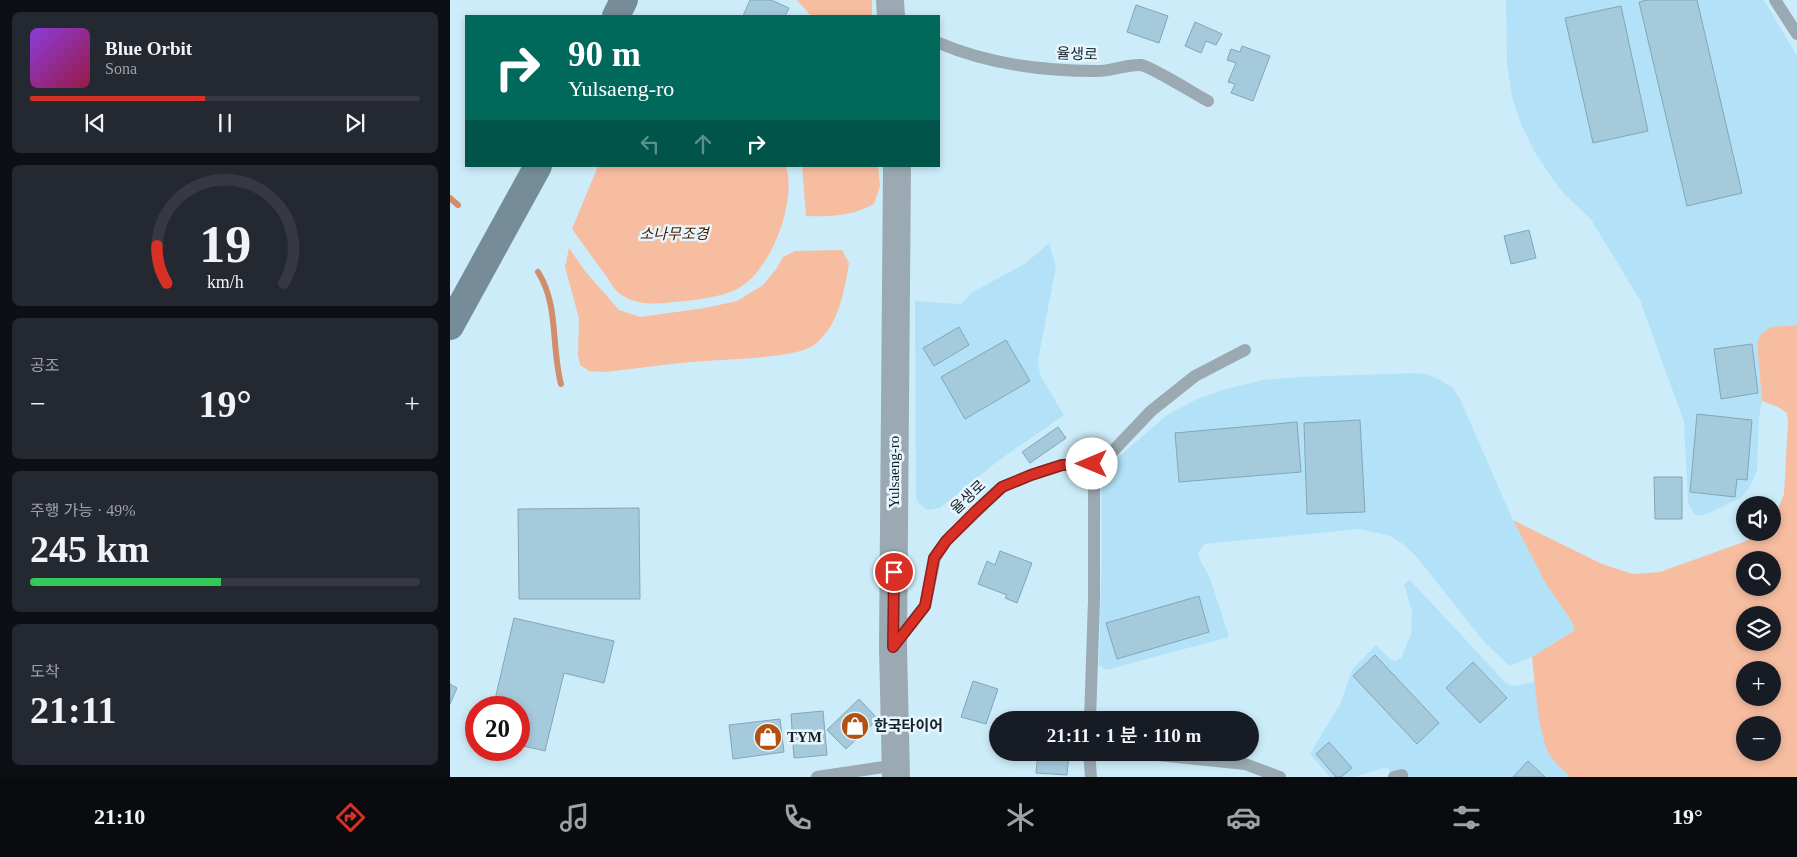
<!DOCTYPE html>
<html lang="ko">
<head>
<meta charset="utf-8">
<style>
  :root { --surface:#171b24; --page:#242831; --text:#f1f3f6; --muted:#9ea1a6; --line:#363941; --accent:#d93025 }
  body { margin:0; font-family:"Times New Roman","Noto Sans KR",serif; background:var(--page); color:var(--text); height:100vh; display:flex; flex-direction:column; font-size:19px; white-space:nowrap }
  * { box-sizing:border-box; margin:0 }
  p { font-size:16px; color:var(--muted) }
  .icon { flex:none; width:28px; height:28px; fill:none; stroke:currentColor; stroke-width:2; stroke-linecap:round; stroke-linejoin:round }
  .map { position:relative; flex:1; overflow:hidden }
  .side { display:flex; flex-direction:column; gap:12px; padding:12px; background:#0d0f14; width:450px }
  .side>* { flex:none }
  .top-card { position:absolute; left:15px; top:15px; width:475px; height:152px; border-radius:0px; box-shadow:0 2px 8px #0003; background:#00695c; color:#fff; overflow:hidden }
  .controls { position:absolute; left:1286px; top:496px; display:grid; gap:10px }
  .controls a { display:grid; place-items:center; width:45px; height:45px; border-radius:50%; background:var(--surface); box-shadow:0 2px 8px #0003; font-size:25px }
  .speed { position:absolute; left:15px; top:696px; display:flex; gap:10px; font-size:25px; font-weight:700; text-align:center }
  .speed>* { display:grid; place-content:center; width:65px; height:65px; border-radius:50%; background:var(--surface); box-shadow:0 2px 8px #0003; line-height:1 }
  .speed .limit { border:8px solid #d22; background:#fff; color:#111 }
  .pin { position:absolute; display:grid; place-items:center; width:42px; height:42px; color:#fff; margin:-21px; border:2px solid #fff; border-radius:50%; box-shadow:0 1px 5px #0007 }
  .me { position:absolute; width:55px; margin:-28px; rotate:270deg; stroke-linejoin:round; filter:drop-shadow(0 0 4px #0008) }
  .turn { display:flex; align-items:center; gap:18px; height:105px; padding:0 20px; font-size:22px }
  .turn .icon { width:65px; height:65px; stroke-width:2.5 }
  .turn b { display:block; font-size:35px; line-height:42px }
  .lanes { display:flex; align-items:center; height:48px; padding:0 20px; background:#0003; justify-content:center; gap:25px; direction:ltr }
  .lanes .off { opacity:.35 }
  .big { font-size:38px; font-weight:600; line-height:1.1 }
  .side .widget { flex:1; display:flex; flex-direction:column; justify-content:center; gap:8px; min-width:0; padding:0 18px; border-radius:8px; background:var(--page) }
  .side .dial { align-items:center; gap:0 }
  .dial svg { height:130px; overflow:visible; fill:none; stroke:var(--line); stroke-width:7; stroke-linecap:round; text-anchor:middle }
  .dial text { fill:var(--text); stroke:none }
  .song { display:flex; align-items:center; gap:15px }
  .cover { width:60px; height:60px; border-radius:8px; background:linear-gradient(135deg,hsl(270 70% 55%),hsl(340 70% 35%)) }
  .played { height:5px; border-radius:2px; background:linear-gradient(90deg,var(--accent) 45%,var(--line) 45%) }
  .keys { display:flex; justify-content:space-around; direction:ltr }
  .heat { display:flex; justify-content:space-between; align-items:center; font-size:28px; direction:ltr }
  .charge { height:8px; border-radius:4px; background:linear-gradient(90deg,#34c759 49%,var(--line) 0) }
  .trip { position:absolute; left:539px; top:711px; width:270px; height:50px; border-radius:25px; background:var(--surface); box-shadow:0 2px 8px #0003; font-weight:600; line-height:50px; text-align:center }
  .dock { display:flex; height:80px; justify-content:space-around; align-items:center; background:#090b0e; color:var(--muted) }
  .dock .icon { width:35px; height:35px }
  .dock .current { color:var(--accent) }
  .dock b { font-size:22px; color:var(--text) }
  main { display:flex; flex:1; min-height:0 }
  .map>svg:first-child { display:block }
  .built { fill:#b3e2f8 }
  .green { fill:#f7bda0; fill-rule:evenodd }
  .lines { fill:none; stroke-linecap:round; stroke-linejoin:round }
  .stream { stroke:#d18e6c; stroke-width:6 }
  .building { fill:#a5cadc; stroke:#82a6b7 }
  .service { stroke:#9baab2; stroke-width:12 }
  .tertiary { stroke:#9baab2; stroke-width:28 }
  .secondary { stroke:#768d99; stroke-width:28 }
  .route-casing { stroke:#8d1f18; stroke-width:12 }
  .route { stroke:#d93025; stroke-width:9 }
  .labels { text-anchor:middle; stroke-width:5; stroke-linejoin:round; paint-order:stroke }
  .street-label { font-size:15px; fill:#132228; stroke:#e7f6fd }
  .park-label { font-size:15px; font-style:italic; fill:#4c2007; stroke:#e7f6fd }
  .poi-label { font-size:15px; font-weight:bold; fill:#132228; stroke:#e7f6fd; text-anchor:start }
</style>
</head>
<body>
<main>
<section class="side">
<div class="widget">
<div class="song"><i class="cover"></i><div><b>Blue Orbit</b><p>Sona</p></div></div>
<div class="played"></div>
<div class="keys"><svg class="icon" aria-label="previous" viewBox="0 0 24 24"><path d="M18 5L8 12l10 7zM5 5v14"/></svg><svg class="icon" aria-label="pause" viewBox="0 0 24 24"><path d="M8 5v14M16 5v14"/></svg><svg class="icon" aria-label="next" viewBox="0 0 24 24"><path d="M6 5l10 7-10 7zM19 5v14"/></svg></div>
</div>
<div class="widget dial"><svg viewBox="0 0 100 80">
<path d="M14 69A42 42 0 1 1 86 69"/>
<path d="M14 69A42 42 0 0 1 8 46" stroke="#d93025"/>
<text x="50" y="56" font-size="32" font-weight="700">19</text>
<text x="50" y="72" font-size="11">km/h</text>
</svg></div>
<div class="widget"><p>공조</p>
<div class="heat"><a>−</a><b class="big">19°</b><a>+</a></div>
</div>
<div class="widget"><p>주행 가능 · 49%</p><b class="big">245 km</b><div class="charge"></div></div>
<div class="widget"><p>도착</p><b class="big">21:11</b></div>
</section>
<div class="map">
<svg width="1347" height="777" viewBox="0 0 1347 777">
  <rect width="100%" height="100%" fill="#cdecfa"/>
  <path class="built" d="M 1056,0 L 1314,0 L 1347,56 L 1347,325 L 1321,327 L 1307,342 L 1312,401 L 1309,417 L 1307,471 L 1298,490 L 1290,498 L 1257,514 L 1249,516 L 1244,514 L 1238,503 L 1234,422 L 1190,300 L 1140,218 L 1114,194 L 1104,181 L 1084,151 L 1071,124 L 1062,97 L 1057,64 Z
    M 599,243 L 606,267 L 588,360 L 590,375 L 614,415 L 548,461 L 490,508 L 477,510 L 467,502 L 466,495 L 465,301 L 511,304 L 521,293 L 576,263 Z
    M 966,373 L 979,375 L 992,381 L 1003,388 L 1009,397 L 1063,520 L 1097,584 L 1121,620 L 1125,630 L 1082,657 L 1060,666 L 1035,643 L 966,556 L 953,544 L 940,536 L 910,529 L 754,544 L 748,554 L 750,560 L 760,578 L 779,637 L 656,670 L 649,665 L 652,546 L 651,482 L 655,470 L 664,461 L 717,415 L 747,399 L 779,388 L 814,380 L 848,377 Z
    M 960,580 L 1055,682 L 1063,686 L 1085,682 L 1093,733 L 1099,752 L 1105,762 L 1120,777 L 941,777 L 938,767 L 903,777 L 880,777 L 860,754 L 891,702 L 902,670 L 926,645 L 941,660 L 946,661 L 951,658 L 961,634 L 962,611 L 954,584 Z"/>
  <path class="green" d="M 347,0 L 422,0 L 422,16 L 361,16 Z
    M 148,166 L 336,166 C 347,202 321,270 289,288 C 270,298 245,300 225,302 C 206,304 187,306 170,294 C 164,290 160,281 156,276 C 145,260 133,245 122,229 Z
    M 352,166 L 428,166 L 430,186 L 424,204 C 402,216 381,217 356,216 Z
    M 119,248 L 135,271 L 169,310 L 190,317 L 255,308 L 287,301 L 313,285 L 327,268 L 333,257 L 345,251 L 392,250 L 399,263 C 394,292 389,326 364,345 C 347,358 279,359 255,361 C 221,363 187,369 153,372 L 139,371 L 130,365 L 128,355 L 129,318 L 115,267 Z
    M 1347,325 L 1347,777 L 1120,777 C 1113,770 1104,763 1099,754 C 1088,731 1085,684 1082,657 L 1125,630 L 1121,620 L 1096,584 L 1063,520 L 1152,564 L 1183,574 L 1210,572 L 1296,541 L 1310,533 L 1322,532 L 1323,521 L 1334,494 L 1338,423 L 1337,413 L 1328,407 L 1312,401 L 1307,342 L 1312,333 L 1321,327 ZM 1295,560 L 1322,560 L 1322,588 L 1295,588 ZM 1295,615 L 1322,615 L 1322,642 L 1295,642 ZM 1295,670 L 1322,670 L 1322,698 L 1295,698 ZM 1295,725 L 1322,725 L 1322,752 L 1295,752 Z"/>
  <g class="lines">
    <path class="stream" d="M 0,198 L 8,205
      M 88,272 C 109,305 101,346 111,384"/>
  </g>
  <path class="building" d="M 300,0 L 321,0 L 339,8 L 335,16 L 293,16 Z
    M 1197,0 L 1247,0 L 1292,193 L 1237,206 L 1189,2 Z
    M 686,5 L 718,16 L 709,43 L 677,32 Z
    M 1171,6 L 1198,131 L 1143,143 L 1115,18 Z
    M 745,22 L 772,34 L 766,45 L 756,41 L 751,53 L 735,46 Z
    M 792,46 L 820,56 L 803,101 L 781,93 L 785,84 L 778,82 L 786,63 L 777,60 L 781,49 L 790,52 Z
    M 1079,230 L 1086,258 L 1061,264 L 1054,236 Z
    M 509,327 L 519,345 L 484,366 L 473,348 Z
    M 556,340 L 580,381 L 515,419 L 491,377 Z
    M 1302,344 L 1308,393 L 1271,399 L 1264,349 Z
    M 1247,414 L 1302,420 L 1297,480 L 1287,479 L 1285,497 L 1240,492 Z
    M 910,420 L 915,512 L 857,514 L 854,423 Z
    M 847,422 L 851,472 L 729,482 L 725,433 Z
    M 608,427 L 616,438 L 580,463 L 572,452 Z
    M 1204,477 L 1232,477 L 1232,519 L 1205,519 Z
    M 189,508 L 190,599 L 69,599 L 68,509 Z
    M 550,551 L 582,563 L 567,603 L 555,598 L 557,595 L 528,584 L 537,561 L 545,565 Z
    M 749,596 L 759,632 L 667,659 L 656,623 Z
    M 64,618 L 164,641 L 154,683 L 114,673 L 95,751 L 69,745 L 69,708 L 43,708 Z
    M 925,655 L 989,723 L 967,744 L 903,676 Z
    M 1023,662 L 1057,698 L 1030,723 L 996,688 Z
    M 523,681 L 548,689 L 536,724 L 511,717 Z
    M 0,684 L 7,688 L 0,704 Z
    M 409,699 L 428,719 L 396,749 L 377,730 Z
    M 373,711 L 377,755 L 344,758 L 341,714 Z
    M 330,719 L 334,752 L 283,759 L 279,725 Z
    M 879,742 L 902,768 L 891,777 L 886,777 L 866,754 Z
    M 588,752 L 619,752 L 617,775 L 586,773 Z
    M 1078,761 L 1095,777 L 1063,777 Z"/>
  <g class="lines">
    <path class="service" d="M 1325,0 L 1347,34
      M 489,43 C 538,64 592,71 645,71 C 660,72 676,64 691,65 C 702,67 745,94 758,101
      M 446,643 L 475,606 L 485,558 L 496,541 L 552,487 L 581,475 L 612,465 L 642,464 L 663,451 L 701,411 L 745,376 L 795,350
      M 640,720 L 644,600 L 644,463
      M 639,752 L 641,777
      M 678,752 L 795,764 L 830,777
      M 367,777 L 447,765
      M 944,777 L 952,775"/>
    <path class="tertiary" d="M 440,0 L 441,16
      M 446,777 L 443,647 L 447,166"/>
    <path class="secondary" d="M 166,16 L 174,0
      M 0,326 L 88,166"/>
  </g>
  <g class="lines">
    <defs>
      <path id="route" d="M 444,572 L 443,647 L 475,606 L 484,558 L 496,541 L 525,512 L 552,487 L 581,475 L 612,465 L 642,464"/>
    </defs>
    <use href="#route" class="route-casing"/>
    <use href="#route" class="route"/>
  </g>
  <defs>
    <symbol id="shop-disc" viewBox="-11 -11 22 22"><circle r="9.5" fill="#b25110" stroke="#e7f6fd"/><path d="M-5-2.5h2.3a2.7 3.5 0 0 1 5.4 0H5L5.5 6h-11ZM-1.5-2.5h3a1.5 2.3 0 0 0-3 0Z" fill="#fff"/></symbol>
  </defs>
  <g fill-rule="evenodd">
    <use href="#shop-disc" x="389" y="710" width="32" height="32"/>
    <use href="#shop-disc" x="302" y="721" width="32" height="32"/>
  </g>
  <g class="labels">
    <g class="street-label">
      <text transform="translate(627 54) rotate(2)" y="5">율생로</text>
      <text transform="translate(444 472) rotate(-90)" y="5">Yulsaeng-ro</text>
      <text transform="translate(518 497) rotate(-43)" y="5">율생로</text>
    </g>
    <g class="park-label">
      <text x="224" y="239">소나무조경</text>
    </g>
    <g class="poi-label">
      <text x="424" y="731">한국타이어</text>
      <text x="337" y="742">TYM</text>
    </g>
  </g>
</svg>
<div class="controls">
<a><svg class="icon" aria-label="sound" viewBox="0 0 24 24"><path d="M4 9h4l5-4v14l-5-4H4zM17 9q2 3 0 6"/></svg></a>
<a><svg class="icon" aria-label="search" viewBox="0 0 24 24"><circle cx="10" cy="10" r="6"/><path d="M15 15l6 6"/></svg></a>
<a><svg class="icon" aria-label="layers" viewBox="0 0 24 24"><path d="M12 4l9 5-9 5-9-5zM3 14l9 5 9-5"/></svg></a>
<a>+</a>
<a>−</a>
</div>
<div class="speed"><div class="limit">20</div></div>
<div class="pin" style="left:444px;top:572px;background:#d93025"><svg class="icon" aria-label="arrive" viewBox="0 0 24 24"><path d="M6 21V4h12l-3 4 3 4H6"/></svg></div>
<svg class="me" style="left:642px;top:464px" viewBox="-20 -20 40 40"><circle r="19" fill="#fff"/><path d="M0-13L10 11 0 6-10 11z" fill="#d93025"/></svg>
<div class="trip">21:11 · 1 분 · 110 m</div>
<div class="top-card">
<div class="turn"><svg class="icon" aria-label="right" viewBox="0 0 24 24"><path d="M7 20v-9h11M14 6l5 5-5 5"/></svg><div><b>90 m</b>Yulsaeng-ro</div></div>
<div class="lanes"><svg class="icon off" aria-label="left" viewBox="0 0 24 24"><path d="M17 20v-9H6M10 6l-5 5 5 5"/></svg><svg class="icon off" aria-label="ahead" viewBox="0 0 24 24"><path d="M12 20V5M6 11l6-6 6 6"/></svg><svg class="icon" aria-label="right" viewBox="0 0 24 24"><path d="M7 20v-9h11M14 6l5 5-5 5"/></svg></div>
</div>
</div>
</main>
<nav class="dock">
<b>21:10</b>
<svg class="icon current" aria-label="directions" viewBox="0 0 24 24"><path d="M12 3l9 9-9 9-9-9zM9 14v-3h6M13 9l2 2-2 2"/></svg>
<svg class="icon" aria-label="music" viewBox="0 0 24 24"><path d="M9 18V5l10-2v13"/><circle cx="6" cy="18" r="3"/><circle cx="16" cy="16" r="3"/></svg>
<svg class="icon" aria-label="phone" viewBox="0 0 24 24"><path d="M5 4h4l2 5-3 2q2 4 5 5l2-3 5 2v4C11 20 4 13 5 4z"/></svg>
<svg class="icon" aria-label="climate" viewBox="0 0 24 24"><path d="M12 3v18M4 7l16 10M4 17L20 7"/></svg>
<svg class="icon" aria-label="car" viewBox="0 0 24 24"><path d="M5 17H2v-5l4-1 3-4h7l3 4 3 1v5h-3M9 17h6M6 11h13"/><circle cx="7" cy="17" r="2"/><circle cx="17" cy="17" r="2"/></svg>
<svg class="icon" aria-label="filters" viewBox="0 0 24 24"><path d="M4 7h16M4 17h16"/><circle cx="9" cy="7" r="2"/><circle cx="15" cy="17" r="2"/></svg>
<b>19°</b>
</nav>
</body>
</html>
